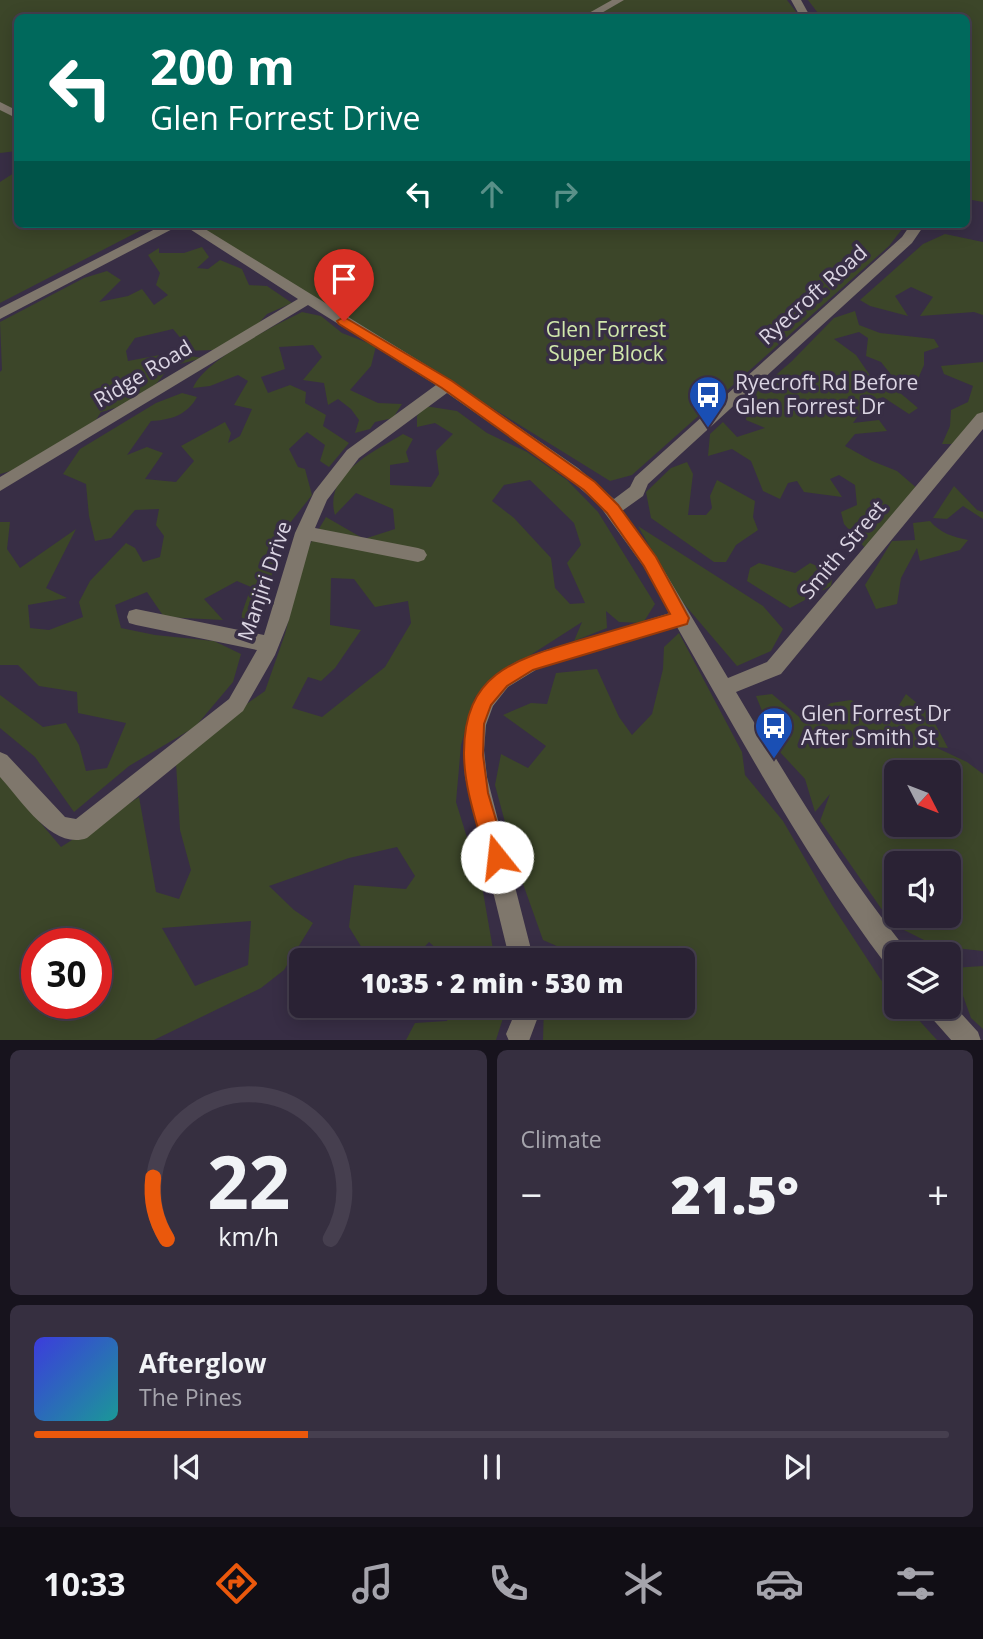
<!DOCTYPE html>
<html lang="en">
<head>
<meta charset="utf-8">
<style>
  :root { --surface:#2a2234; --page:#362f40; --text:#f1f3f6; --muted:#a5a4ac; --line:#463f4f; --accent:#ea580c }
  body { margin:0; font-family:"Open Sans",sans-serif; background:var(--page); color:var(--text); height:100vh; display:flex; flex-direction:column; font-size:26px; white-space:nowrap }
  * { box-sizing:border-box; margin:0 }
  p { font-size:23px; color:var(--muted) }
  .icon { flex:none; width:38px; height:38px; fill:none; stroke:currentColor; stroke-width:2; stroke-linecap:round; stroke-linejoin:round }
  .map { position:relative; height:1040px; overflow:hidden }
  .panel { display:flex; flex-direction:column; gap:10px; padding:10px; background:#17131d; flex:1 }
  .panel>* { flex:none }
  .top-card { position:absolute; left:14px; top:14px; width:956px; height:214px; border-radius:10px; box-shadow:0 4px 18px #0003,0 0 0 2px var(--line); background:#00695c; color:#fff; overflow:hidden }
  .needle { width:46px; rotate:132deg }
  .fabs { position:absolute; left:884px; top:760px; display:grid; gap:14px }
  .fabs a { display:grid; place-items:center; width:77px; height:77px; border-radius:10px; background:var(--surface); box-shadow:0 4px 18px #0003,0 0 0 2px var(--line); font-size:35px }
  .speed { position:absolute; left:21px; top:928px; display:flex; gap:14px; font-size:35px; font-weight:700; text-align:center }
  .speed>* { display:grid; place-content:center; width:91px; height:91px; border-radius:50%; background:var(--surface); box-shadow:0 4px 18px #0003,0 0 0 2px var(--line); line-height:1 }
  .speed .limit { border:10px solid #d22; background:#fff; color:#111 }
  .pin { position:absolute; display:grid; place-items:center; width:60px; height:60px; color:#fff; margin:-72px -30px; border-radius:50% 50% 50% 0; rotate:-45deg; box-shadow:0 0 7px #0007 }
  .pin .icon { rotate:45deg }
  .me { position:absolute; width:77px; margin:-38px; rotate:344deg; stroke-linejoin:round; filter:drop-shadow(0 0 5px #0008) }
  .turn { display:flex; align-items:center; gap:24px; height:147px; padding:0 21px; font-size:32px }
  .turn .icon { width:91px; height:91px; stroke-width:2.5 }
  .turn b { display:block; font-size:49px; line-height:60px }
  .lanes { display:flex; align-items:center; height:66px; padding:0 21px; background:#0003; justify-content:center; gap:35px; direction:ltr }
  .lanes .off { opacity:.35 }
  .big { font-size:52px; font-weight:800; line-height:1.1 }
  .panel .widget { flex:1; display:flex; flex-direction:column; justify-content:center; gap:10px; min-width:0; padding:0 24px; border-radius:10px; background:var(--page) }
  .panel .dial { align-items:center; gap:0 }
  .dial svg { height:182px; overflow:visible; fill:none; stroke:var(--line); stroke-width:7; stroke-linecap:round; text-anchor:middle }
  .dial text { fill:var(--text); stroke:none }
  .song { display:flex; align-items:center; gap:21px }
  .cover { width:84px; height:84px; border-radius:10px; background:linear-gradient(135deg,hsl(240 70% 55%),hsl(180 70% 35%)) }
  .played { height:7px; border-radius:4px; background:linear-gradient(90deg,var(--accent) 30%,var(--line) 30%) }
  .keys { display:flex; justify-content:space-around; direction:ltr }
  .heat { display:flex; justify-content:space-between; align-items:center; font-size:38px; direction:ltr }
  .panel .tiles { flex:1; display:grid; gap:10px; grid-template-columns:1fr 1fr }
  .widget:last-child { grid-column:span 2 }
  .trip { position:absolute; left:289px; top:948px; width:406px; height:70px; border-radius:10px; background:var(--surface); box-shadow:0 4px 18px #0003,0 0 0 2px var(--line); font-weight:800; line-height:70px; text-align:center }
  .dock { display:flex; height:112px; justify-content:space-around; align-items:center; background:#110e15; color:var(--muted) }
  .dock .icon { width:49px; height:49px }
  .dock .on { color:var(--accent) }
  .dock b { font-size:32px; color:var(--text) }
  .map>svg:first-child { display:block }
  .green { fill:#3c4629; fill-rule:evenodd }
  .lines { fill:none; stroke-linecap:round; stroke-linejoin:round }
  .minor { fill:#7f776c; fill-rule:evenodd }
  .route { fill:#ea580c; stroke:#983908; stroke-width:2 }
  .labels { text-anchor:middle; stroke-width:7; stroke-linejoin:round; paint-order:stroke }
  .street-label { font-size:21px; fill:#dbd5e3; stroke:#382e45 }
  .park-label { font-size:21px; fill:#d0e7ab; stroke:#382e45 }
  .poi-label { font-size:21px; fill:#dbd5e3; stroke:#382e45; text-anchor:start }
</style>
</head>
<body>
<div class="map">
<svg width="983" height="1041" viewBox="0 0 983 1041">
  <rect width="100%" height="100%" fill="#382e45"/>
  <path class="green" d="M 0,0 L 787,0 L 800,17 L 18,18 L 17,151 L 0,153 Z
    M 808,0 L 983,0 L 983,202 L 972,200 L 966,224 L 966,18 L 821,17 Z
    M 17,171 L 18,224 L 153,224 L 0,303 L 0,182 Z
    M 195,224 L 906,224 L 889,246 L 632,475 L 610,481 Z
    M 945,234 L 983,242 L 983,315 L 974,312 L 920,316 L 933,297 L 911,287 L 895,296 L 908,316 L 870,306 L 860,300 L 923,244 Z
    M 202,247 L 209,257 L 197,268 L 208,269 L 220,260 L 242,269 L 249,285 L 267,286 L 292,303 L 267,314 L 257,325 L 214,350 L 183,351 L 183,341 L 173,329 L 135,338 L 126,351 L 128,361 L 170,353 L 203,358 L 168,367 C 155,393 129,405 101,412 L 94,423 L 21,468 L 0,474 L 0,372 L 2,370 L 0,322 L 84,278 L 107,271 L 121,280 L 99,302 L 128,296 L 142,289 L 154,305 L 168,295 L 156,285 L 160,273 L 148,255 L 159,248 L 159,253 L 184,253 Z
    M 855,311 L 859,325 L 880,333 L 934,339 L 939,347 L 924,352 L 924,365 L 914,388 L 893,377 L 881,362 L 866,356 L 868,338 L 859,332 L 834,339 L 856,355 L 871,377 L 893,387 L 918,408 L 909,414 L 883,397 L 867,403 L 853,423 L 879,420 L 887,431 L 855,434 L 845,446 L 872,461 L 897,471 L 919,490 L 865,548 L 844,524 L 841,512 L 857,505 L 855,485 L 839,475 L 830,479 L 842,497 L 804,492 L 797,481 L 788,483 L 780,499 L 763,491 L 751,461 L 732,449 L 708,456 L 710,434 L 723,422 L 737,437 L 765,428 L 746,420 L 747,400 L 792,361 L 834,318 Z
    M 302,312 L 321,316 L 342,333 L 376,346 L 371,366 L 350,390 L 378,403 L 402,404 L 393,418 L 375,422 L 370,429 L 355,433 L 359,420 L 351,409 L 338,399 L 328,405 L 324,383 L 303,380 L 322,357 L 313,345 L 279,347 L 285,369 L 261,377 L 268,393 L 290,385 L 306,392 L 305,403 L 326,415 L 323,426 L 349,443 L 329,467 L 320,461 L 325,445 L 307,432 L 289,449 L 298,467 L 305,469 L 312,495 L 286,528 L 256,627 L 241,627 L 242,613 L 251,587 L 237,581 L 204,599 L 223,620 L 164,617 L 147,592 L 115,605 L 121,628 L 155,635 L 214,641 L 241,654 L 233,682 L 195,727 L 129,766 L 74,812 L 35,757 L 0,728 L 0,695 L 43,727 L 66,723 L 79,745 L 86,771 L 107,768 L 126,723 L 78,713 L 77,692 L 39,686 L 18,665 L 0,665 L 0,522 L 10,522 L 7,549 L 20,568 L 76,529 L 46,588 L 67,598 L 28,605 L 30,628 L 49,630 L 83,617 L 79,602 L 90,581 L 126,543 L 135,548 L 143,562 L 160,557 L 164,536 L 156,525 L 159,509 L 135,510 L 111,538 L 95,541 L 89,516 L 86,484 L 63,474 L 80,449 L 156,403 L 182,393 L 197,397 C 187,415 171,420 151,421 L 127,455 L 147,447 L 163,453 L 145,479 L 176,482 L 194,461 L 181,446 L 225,422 L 231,433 L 228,443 L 240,436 L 252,409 L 234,405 L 248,381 L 238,375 L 210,386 L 193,388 C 203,361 275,325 302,312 Z
    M 983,362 L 983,425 L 963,444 L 942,444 L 950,426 L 951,410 L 968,402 L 973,386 L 944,374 L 941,366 Z
    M 425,406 L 457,411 L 487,433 L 527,452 L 567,480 L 598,512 L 655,604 L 643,623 L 619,622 L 606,611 L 607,628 L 574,641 L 582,622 L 529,656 L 509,665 L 475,697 L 461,745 L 456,802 L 482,886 L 495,961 L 450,961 L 429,942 L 411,961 L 370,961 L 349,927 L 354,885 L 406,889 L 415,876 L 397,847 L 349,858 L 269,886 L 294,910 L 313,923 L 284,970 L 261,988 L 154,1040 L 0,1040 L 0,775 L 61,847 L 139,797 L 156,892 L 179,899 L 191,870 L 180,830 L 176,763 L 224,720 L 265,691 L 285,634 L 307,549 L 326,517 L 364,539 L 395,529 L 393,509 L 356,493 L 335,515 C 323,474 375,451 403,434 L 413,439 L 406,452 L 409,462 L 390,465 L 390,485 L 431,487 L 439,474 L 436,451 L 453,434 L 435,423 L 417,427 L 417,416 ZM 530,480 L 574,523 L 581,545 L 567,563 L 585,603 L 570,604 L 555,588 L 551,558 L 514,518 L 492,501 L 504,485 ZM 331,578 L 354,579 L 375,607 L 408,601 L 411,623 L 385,667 L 322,717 L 292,708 L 308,677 L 321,681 L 335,668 L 361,630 L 330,625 ZM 251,921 L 248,965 L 195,986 L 162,928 ZM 37,943 L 96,943 L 96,1003 L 37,1003 Z
    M 687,462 L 693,474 L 688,515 L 706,515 L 712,508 L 710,496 L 717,480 L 755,501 L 753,517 L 758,530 L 736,545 L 726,562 L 714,562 L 651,518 L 646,492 L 671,468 Z
    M 954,486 L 977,510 L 983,512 L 983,519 L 963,506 L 947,519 L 933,518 Z
    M 930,521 C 940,533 953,537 968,540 L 960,550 L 920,561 L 917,548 L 901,578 L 897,604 L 876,609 L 865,585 L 892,541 L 915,540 L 913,523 Z
    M 638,526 L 763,606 L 783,629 L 771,651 L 737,666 L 679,598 Z
    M 759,563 L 795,573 L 810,563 L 833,573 L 831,586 L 790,608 L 747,581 L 750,568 Z
    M 679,633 L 742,752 L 745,775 L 783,821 L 832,905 L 881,980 L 896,996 L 896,1006 L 906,1006 L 937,1040 L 543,1040 L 544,1006 L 579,1006 L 591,1018 L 612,1006 L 682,1006 L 682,961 L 591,961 L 543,940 L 517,867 L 495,785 L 501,754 L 528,768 L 546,746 L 503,715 L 531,703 L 547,704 L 556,673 L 597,669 L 619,717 L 632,735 L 652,714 L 663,669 L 664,647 Z
    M 772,694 L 804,721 L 831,703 L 851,700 L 881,718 L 896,710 L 906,694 L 930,714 L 948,748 L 935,747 L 967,762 L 983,774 L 983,951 L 936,946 L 892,924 L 820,821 L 830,794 L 815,812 L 805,779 L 778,750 L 756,696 ZM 896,772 L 948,772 L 948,824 L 896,824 ZM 896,863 L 948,863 L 948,915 L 896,915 Z
    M 983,966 L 983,1029 L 971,1018 L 953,968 Z
    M 450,1006 L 503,1006 L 504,1015 L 496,1040 L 406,1040 L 415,1023 L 447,1021 Z"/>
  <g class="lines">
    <path class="minor" d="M 612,0 L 624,0 L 593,18 L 580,18 Z
      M 791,0 L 801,0 L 811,18 L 801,18 Z
      M 0,102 L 18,111 L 18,119 L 0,110 Z
      M 165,224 L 197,224 L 452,381 L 578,468 L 614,499 L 630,487 L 635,477 L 902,237 L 911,224 L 925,224 L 912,243 L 648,484 L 643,496 L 622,511 L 656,557 L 728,678 L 767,662 L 977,414 L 983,412 L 983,429 L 781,674 L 736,692 C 789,781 841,867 905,948 L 907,954 L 896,954 L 896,969 L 887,966 C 806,859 743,742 677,627 L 539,668 L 508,687 L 493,706 L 486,725 L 484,750 L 487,777 L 534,961 L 510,961 L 465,777 C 458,683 495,664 576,641 C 608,632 639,623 670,613 L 644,567 L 599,505 L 566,476 L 447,393 L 359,458 L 327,500 L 315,528 L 418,548 L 424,550 L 427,555 L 424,560 L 418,562 L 311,541 L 289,620 L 275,655 L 243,711 L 87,838 C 53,851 20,799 0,777 L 0,752 L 7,755 L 65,817 L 76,819 L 229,699 L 257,650 L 136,625 L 129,623 L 127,617 L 129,611 L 136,609 L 264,635 L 295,533 L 314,492 L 347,450 L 436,385 L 308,305 L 0,491 L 0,477 L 298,299 L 182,224 L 0,319 L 0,308 Z
      M 948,999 L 978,1032 L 981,1041 L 952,1041 L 929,1015 L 926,1006 L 948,1006 Z
      M 518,1006 L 542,1006 L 529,1041 L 509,1041 L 506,1034 Z"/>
  </g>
  <path class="route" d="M 344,317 L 452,381 L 595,482 L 618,505 L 656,557 L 689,618 L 687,624 L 680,626 L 533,670 L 507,686 L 491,705 L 484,724 L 483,755 L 488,793 L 507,857 L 504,864 L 497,867 L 489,864 L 486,857 C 477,823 464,788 464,753 C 464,674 513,660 577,641 C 608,632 639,623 670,614 L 644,566 L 607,513 L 584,490 L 442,388 L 339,324 L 337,321 Z"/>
  <defs>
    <symbol id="bus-pin" viewBox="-11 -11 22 30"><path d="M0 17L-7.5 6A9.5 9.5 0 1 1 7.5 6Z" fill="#1a4fb4" stroke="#382e45"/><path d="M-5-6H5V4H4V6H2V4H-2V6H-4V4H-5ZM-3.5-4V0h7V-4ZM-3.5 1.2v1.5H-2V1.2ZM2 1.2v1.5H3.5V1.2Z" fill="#fff"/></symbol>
  </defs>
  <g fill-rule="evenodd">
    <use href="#bus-pin" x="686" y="373" width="44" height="60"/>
    <use href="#bus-pin" x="752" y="704" width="44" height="60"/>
  </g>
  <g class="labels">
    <g class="street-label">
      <text transform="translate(813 295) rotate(-42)" y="7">Ryecroft Road</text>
      <text transform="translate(143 374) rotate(-31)" y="7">Ridge Road</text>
      <text transform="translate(843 550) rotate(-50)" y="7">Smith Street</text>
      <text transform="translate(265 581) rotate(-71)" y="7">Manjiri Drive</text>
    </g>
    <g class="park-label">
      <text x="606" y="337">Glen Forrest<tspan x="606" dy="24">Super Block</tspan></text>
    </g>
    <g class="poi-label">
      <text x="735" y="390">Ryecroft Rd Before<tspan x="735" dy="24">Glen Forrest Dr</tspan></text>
      <text x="801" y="721">Glen Forrest Dr<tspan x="801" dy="24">After Smith St</tspan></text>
    </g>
  </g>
</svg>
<div class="fabs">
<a><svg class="needle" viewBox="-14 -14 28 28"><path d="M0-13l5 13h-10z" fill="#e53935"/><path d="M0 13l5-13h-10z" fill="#a5a4ac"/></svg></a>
<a><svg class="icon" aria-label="sound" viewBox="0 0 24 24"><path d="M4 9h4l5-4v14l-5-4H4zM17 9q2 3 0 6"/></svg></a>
<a><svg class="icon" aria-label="layers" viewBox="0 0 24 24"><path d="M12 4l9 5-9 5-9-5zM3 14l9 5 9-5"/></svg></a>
</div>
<div class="speed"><div class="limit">30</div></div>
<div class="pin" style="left:344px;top:321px;background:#d93025"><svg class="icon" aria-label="arrive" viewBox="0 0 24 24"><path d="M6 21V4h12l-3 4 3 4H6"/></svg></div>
<svg class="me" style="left:497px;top:857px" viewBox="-20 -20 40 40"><circle r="19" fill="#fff"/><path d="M0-13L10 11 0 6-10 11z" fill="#ea580c"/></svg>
<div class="trip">10:35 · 2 min · 530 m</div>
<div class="top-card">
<div class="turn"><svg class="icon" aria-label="left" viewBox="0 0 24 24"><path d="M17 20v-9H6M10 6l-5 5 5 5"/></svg><div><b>200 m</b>Glen Forrest Drive</div></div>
<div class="lanes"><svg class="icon" aria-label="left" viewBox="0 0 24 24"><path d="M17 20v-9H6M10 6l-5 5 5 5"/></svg><svg class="icon off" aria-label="ahead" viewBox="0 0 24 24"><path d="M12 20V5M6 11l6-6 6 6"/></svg><svg class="icon off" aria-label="right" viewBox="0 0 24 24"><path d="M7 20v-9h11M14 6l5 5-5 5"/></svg></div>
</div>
</div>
<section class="panel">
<div class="tiles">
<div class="widget dial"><svg viewBox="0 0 100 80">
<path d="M14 69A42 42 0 1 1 86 69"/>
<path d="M14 69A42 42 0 0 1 8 42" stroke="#ea580c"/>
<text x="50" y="56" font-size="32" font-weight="700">22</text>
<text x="50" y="72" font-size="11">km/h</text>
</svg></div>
<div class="widget"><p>Climate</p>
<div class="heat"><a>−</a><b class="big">21.5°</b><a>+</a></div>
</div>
<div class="widget">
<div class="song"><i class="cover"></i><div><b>Afterglow</b><p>The Pines</p></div></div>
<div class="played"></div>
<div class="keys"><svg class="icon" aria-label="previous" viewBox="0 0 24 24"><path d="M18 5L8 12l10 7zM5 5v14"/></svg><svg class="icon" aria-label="pause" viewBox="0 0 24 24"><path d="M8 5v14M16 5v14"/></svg><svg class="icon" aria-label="next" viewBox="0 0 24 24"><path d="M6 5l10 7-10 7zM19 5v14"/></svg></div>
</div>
</div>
</section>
<nav class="dock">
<b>10:33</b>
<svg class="icon on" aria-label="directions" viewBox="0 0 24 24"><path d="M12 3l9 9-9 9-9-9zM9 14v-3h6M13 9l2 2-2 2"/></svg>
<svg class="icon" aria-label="music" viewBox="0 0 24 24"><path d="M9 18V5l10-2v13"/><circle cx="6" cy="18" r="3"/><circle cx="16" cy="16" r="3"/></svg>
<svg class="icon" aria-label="phone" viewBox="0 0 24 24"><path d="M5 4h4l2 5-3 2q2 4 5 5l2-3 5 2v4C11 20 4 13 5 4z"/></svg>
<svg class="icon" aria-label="climate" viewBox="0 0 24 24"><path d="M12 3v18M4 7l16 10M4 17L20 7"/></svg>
<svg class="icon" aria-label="car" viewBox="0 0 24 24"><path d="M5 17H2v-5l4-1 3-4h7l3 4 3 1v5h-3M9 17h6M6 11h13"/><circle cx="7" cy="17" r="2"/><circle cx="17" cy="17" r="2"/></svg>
<svg class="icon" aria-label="filters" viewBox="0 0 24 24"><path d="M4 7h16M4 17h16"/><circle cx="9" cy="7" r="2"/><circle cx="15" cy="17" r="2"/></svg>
</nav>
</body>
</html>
